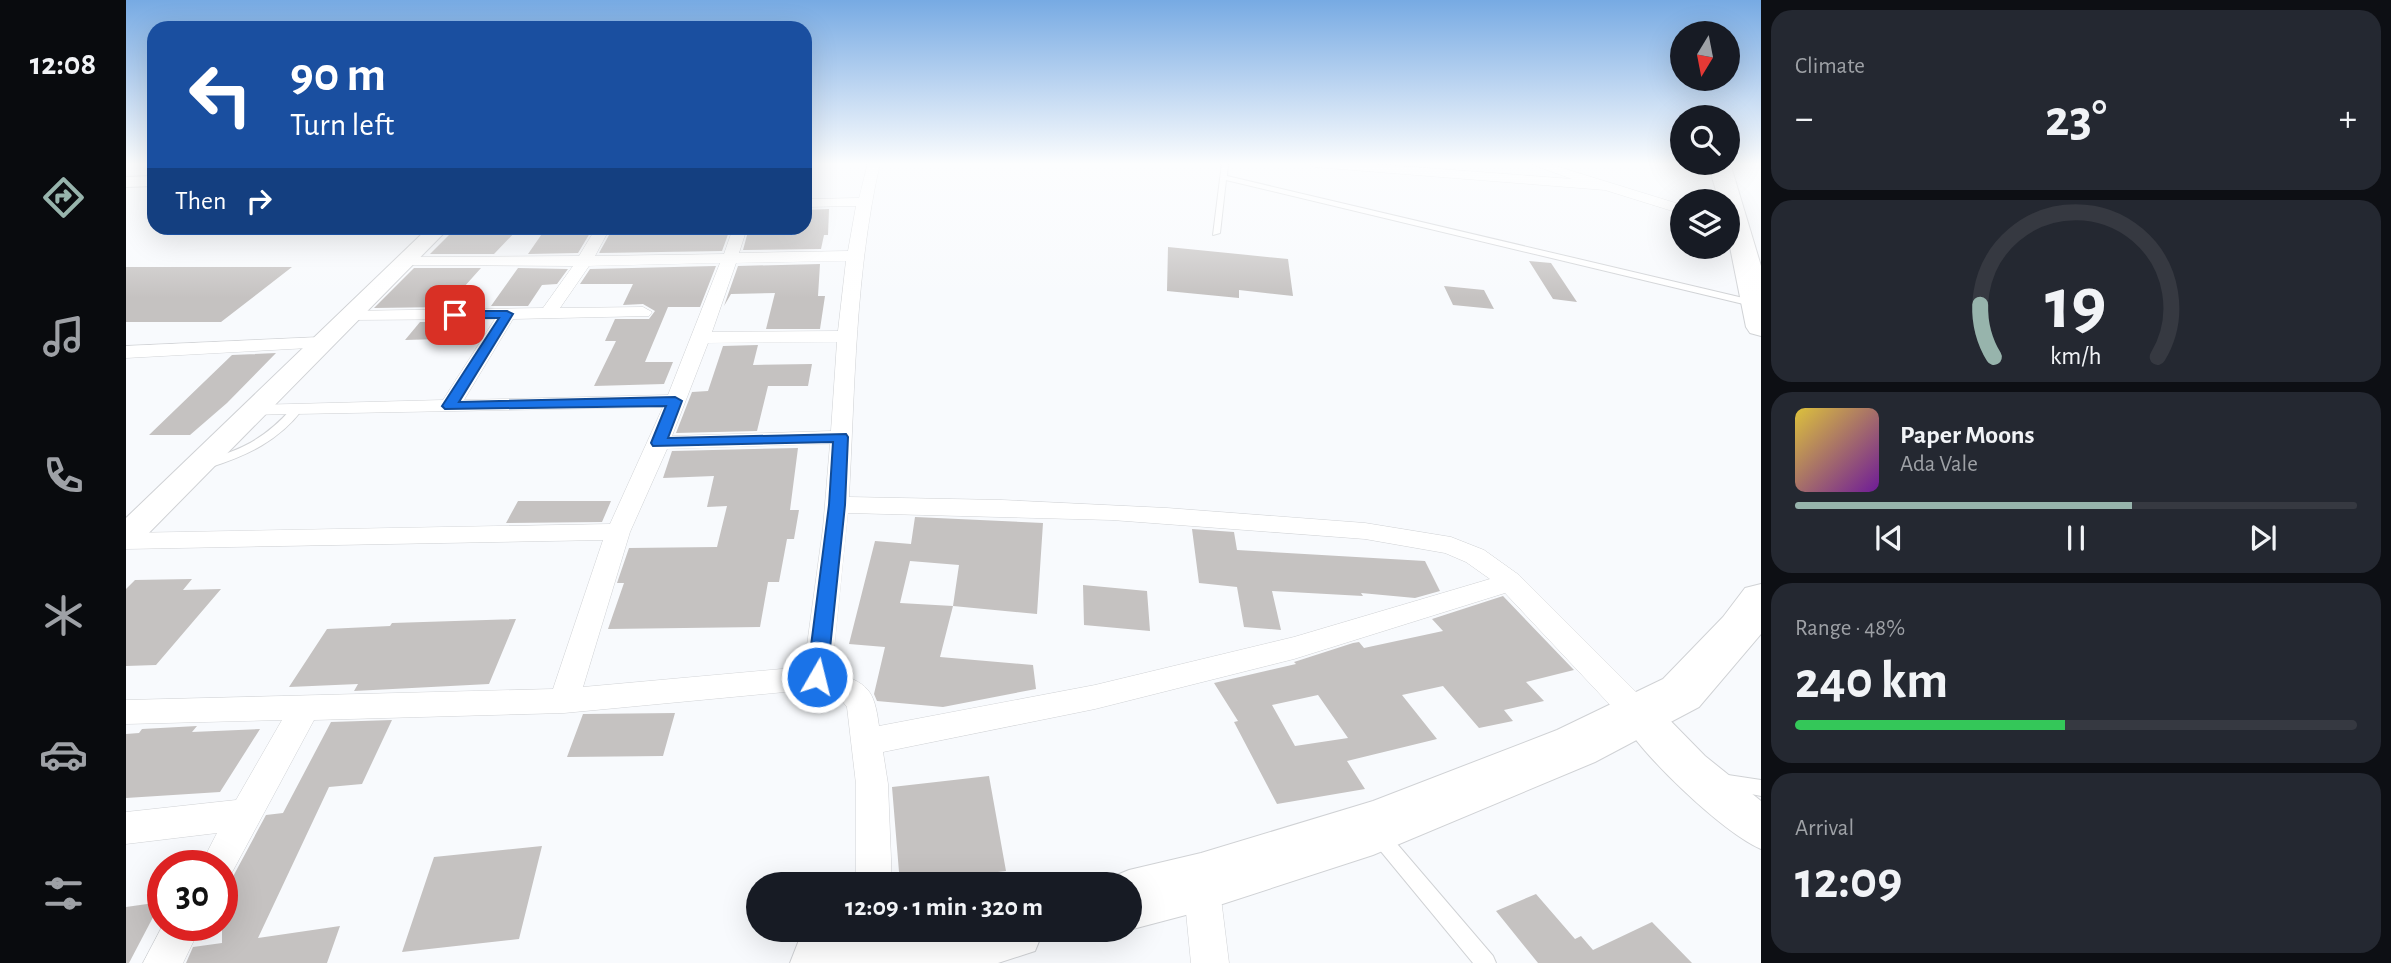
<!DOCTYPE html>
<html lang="en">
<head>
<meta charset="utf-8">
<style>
  :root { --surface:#171b24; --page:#242831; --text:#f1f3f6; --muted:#9ea1a6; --line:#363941; --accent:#97b4ac }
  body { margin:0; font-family:"Alegreya Sans",sans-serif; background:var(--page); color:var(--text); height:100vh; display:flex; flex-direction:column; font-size:26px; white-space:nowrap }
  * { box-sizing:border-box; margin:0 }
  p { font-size:23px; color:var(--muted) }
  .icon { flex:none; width:38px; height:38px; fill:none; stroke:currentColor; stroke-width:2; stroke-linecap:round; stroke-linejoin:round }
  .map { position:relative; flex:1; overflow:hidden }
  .drawer { display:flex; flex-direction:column; gap:10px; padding:10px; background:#0d0f14; width:630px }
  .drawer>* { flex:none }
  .banner { position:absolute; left:21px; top:21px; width:665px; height:214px; border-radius:21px; box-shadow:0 7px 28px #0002; background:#1a4fa0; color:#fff; overflow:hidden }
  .needle { width:46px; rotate:190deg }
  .buttons { position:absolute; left:1544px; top:21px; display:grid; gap:14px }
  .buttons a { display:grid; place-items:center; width:70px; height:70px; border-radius:50%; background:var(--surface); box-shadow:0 7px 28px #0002; font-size:35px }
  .speed { position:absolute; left:21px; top:850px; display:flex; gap:14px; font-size:35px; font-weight:700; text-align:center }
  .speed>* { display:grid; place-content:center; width:91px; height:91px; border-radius:50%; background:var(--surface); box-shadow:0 7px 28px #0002; line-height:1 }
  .speed .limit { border:10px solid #d22; background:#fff; color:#111 }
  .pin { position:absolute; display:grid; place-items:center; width:60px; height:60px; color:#fff; margin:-30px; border-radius:14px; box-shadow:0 4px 10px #0006 }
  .me { position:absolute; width:77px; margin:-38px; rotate:8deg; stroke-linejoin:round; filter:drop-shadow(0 0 5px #0008) }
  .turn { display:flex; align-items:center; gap:24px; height:147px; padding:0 28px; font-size:32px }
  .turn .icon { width:91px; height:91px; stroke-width:2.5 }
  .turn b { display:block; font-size:49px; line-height:60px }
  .then { display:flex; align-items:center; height:66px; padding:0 28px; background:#0003; gap:14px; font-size:26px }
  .big { font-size:52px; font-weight:700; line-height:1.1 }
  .drawer .widget { flex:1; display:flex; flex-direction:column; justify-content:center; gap:10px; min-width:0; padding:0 24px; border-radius:21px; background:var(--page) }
  .drawer .dial { align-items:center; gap:0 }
  .dial svg { height:182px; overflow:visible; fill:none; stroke:var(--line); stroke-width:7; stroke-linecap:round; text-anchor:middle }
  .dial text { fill:var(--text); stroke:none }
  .song { display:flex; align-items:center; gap:21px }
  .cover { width:84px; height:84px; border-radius:10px; background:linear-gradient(135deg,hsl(50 70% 55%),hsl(280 70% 35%)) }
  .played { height:7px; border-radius:4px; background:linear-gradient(90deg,var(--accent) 60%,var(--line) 60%) }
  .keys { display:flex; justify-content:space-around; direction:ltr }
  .heat { display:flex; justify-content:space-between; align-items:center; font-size:38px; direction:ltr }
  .charge { height:10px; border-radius:5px; background:linear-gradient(90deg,#34c759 48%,var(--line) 0) }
  .trip { position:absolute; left:620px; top:872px; width:396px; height:70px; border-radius:35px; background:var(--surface); box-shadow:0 7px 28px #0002; font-weight:700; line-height:70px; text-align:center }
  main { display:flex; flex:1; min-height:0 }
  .menu { display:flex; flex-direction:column; width:126px; justify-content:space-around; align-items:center; background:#090b0e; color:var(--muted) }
  .menu .icon { width:49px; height:49px }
  .menu .selected { color:var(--accent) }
  .menu b { font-size:32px; color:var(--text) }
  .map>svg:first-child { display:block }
  .building { fill:#c5c2c1; fill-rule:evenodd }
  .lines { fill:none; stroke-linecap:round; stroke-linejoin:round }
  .service-casing { stroke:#d0d2d5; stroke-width:2 }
  .minor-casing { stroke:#d0d2d5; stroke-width:1 }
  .tertiary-casing { stroke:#d0d2d5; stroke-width:2 }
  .trunk-casing { stroke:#d0d2d5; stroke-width:2 }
  .service { fill:#fff; fill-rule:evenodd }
  .minor { fill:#fff; fill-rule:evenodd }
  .tertiary { fill:#fff; fill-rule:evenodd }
  .trunk { fill:#fff; fill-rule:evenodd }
  .route { fill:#1a73e8; stroke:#114b97; stroke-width:2 }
</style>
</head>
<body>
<main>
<nav class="menu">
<b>12:08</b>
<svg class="icon selected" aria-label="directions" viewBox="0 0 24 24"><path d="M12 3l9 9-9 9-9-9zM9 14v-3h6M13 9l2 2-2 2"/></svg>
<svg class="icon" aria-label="music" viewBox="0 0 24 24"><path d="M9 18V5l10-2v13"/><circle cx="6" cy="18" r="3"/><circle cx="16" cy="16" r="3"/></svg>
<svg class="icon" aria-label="phone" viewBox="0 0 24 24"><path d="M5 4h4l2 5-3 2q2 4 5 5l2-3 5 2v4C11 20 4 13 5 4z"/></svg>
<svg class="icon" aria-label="climate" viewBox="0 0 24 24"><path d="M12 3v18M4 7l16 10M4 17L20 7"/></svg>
<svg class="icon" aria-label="car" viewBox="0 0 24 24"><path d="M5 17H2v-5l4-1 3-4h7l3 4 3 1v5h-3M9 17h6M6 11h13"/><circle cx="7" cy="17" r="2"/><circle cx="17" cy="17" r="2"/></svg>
<svg class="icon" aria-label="filters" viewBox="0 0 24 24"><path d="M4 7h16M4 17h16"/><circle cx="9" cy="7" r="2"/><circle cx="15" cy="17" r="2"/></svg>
</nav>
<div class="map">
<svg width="1635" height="963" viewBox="0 0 1635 963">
  <rect width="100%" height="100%" fill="#f8fafd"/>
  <path class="building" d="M 703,209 L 702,235 L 698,235 L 695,249 L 617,250 L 623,228 L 679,228 L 679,210 Z
    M 330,228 L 393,228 L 368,254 L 304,254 Z
    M 420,228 L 467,228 L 452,253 L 402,254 Z
    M 487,228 L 513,228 L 512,229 L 604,229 L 596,251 L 473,253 Z
    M 1042,247 L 1162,259 L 1167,296 L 1113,290 L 1113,298 L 1041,291 Z
    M 1403,261 L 1425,263 L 1451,302 L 1427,299 Z
    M 694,264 L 692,296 L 699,296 L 694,329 L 640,329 L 649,293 L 605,294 L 598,306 L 612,266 Z
    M 590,266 L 574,307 L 542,307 L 519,362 L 547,362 L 538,384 L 468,386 L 490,341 L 479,341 L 489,319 L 523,319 L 529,311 L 517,304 L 497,305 L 507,284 L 454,284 L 464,269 Z
    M 0,267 L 166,267 L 95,322 L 0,322 Z
    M 288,268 L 355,268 L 320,307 L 248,308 Z
    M 392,268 L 442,269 L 431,284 L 416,285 L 402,306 L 365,306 Z
    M 1318,286 L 1358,290 L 1368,309 L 1327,305 Z
    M 294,322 L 327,322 L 314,339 L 279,340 Z
    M 632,345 L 627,365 L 686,364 L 682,386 L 642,386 L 631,431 L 550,433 L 566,392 L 582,391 L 597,346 Z
    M 150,353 L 101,403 L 64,435 L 23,435 L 106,355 Z
    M 672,448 L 664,510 L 673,510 L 668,539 L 661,539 L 653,582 L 642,582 L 634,627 L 482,629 L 498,583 L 491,583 L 503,548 L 591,547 L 601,506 L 581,507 L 588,476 L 537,478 L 546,451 Z
    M 392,501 L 485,501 L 476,522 L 380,523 Z
    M 789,517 L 917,523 L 911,614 L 827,606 L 814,657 L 907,665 L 910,689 L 817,707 L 751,701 L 748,694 L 759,647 L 723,644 L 749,541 L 785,544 ZM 784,561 L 833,565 L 827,606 L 774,603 Z
    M 1066,529 L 1108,532 L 1111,550 L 1299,561 L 1314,591 L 1289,598 L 1235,593 L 1237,596 L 1146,591 L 1155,630 L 1118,627 L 1111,587 L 1073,583 Z
    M 66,579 L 57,590 L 95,589 L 30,665 L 0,666 L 0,589 L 9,580 Z
    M 957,585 L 1021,591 L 1024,631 L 958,625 Z
    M 1377,596 L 1448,670 L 1400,682 L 1418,701 L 1378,710 L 1387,721 L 1353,728 L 1317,686 L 1276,695 L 1311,739 L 1221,761 L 1239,789 L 1151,804 L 1108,722 L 1112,721 L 1088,683 L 1170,664 L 1168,662 L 1227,643 L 1233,642 L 1238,648 L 1317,631 L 1306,619 ZM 1192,695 L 1222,738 L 1169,746 L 1146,705 Z
    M 390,619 L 363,684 L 228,691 L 232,684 L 163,687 L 201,629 L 264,626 L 266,623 Z
    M 549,713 L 537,756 L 441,757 L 457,714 Z
    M 266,720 L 236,784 L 203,787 L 132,938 L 214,926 L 201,963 L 60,963 L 67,947 L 96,943 L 96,897 L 140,815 L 157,813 L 205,722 Z
    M 71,726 L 66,732 L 134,729 L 94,792 L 0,798 L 0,734 L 13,733 L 16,729 Z
    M 863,776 L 880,871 L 774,884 L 766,787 Z
    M 416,846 L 393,939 L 276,952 L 308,857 Z
    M 1410,894 L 1449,939 L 1455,936 L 1467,950 L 1526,922 L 1566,963 L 1412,963 L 1370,911 Z
    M 35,902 L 3,963 L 0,963 L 0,907 Z"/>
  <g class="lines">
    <defs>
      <path id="service" d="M 1096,163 L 1102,163 L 1101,176 L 1630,301 L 1635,304 L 1630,307 L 1100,180 L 1094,233 L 1087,235 Z
        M 170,407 L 176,410 C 152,441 122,455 85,467 L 81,468 L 75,464 L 77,461 C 115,450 139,439 166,408 Z
        M 1602,775 L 1635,780 L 1635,796 L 1596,788 L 1593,783 L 1596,778 Z
        M 1254,828 L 1260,831 L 1367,956 L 1370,963 L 1347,963 L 1248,843 L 1245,837 L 1248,831 Z"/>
      <path id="minor" d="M 742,163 L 754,163 C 729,274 729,385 723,497 L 876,500 L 1041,508 L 1239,523 L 1325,537 L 1358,550 L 1393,575 L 1524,706 L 1528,715 L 1524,724 L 1513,728 L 1502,724 L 1379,593 L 1168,659 L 969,709 L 757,752 L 762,784 L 766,884 L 730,884 L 730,784 L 721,707 L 713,697 L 690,689 L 438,713 L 188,720 L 103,878 L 96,881 L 96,866 L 74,866 L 91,833 L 0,844 L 0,812 L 110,800 L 156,720 L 0,724 L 0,700 L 427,689 L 477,540 L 0,549 L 0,533 L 484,524 L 537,407 L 120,415 L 117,411 L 120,407 L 127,405 L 317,400 L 369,319 L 223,320 L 214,315 L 217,311 L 417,308 L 447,266 L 281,265 L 273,260 L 275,257 L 453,256 L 470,228 L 484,228 L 469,256 L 598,254 L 607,228 L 621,228 L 613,253 L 722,251 L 730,206 L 679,207 L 679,199 L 733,198 ZM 720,261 L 712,331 L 586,332 L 610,263 ZM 594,263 L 542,395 L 338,400 L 387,319 L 523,316 L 526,312 L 517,307 L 434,308 L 463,266 ZM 711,342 L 705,431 L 546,436 L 582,343 ZM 704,444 L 697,528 L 678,667 L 457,687 L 504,532 L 541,449 ZM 722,513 L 986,520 L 1239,539 L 1319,553 L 1340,562 L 1364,579 L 1168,637 L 969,685 L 753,726 C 748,688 742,684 706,671 Z
        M 1183,163 L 1234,163 L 1446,179 L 1402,163 L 1420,163 L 1556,205 L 1556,214 L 1479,190 L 1189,167 Z
        M 195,337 L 204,343 L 201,347 L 0,358 L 0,346 Z
        M 1075,865 L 1088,870 L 1093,882 L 1103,963 L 1065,963 L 1057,882 L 1062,870 Z
        M 37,925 L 75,926 L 57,963 L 17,963 Z"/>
      <path id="tertiary" d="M 28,176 L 28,186 L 0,187 L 0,177 Z
        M 302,228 L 323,228 L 11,545 L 0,548 L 0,518 Z
        M 1513,699 L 1527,703 L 1579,756 L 1635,801 L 1635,849 C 1598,834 1511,751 1493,715 L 1499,703 Z"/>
      <path id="trunk" d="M 1582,163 L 1604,163 L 1635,266 L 1635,336 L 1624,333 L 1620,327 L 1601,232 L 1601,201 L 1593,201 Z
        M 1635,584 L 1635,634 L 1573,707 L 1469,762 L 1247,855 L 1075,911 L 1003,930 L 1000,929 L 1003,929 L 1003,884 L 979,884 L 981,879 L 1003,870 L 1075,853 L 1247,801 L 1431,730 L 1537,679 L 1597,617 L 1619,588 Z
        M 705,929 L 918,929 L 909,951 L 872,963 L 664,963 L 673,940 Z"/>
    </defs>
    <use href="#service" class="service-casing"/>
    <use href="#minor" class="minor-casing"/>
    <use href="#tertiary" class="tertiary-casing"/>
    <use href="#trunk" class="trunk-casing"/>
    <use href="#service" class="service"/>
    <use href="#minor" class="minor"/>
    <use href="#tertiary" class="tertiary"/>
    <use href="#trunk" class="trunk"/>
  </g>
  <linearGradient id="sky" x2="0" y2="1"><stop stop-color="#77aae3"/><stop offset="0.55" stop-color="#fcfdfe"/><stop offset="1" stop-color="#fcfdfe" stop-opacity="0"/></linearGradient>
  <rect width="1635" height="298" fill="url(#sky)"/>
  <path class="route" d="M 381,311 L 387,314 L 333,402 L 549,397 L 556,401 L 542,438 L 720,434 L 722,437 L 719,505 L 701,677 L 698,683 L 691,685 L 684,683 L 681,677 L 703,505 L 707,442 L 527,446 L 525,443 L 540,406 L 319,409 L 316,406 L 373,318 L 329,318 L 323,315 L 329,311 Z"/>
</svg>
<div class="buttons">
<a><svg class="needle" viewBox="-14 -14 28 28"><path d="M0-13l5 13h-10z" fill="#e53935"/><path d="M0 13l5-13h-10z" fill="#9ea1a6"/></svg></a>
<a><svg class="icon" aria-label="search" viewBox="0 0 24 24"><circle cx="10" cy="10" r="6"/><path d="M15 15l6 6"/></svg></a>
<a><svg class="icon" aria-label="layers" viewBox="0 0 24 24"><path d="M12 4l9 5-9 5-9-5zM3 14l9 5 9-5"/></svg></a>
</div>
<div class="speed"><div class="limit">30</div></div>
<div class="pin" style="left:329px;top:315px;background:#d93025"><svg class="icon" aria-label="arrive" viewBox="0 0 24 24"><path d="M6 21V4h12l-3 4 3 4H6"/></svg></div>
<svg class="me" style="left:691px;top:677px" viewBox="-20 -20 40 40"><circle r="17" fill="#1a73e8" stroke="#fff" stroke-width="3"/><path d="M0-11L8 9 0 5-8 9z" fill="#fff"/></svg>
<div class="trip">12:09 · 1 min · 320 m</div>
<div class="banner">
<div class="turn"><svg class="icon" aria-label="left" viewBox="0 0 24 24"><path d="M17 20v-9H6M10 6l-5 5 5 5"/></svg><div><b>90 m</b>Turn left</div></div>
<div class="then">Then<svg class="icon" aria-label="right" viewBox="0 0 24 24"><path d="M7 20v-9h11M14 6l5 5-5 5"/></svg></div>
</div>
</div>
<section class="drawer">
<div class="widget"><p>Climate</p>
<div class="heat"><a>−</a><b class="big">23°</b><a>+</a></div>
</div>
<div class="widget dial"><svg viewBox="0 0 100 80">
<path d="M14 69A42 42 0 1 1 86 69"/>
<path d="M14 69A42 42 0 0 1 8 46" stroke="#97b4ac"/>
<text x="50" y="56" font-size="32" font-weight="700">19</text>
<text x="50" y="72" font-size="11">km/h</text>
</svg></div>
<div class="widget">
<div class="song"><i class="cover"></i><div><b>Paper Moons</b><p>Ada Vale</p></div></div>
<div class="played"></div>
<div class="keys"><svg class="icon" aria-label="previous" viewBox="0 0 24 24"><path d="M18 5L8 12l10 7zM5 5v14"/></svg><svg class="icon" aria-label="pause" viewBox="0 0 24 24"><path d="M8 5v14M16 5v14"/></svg><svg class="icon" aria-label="next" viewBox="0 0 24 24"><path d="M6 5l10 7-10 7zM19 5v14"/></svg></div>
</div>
<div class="widget"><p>Range · 48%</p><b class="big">240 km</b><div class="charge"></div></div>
<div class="widget"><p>Arrival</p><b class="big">12:09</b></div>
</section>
</main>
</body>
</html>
